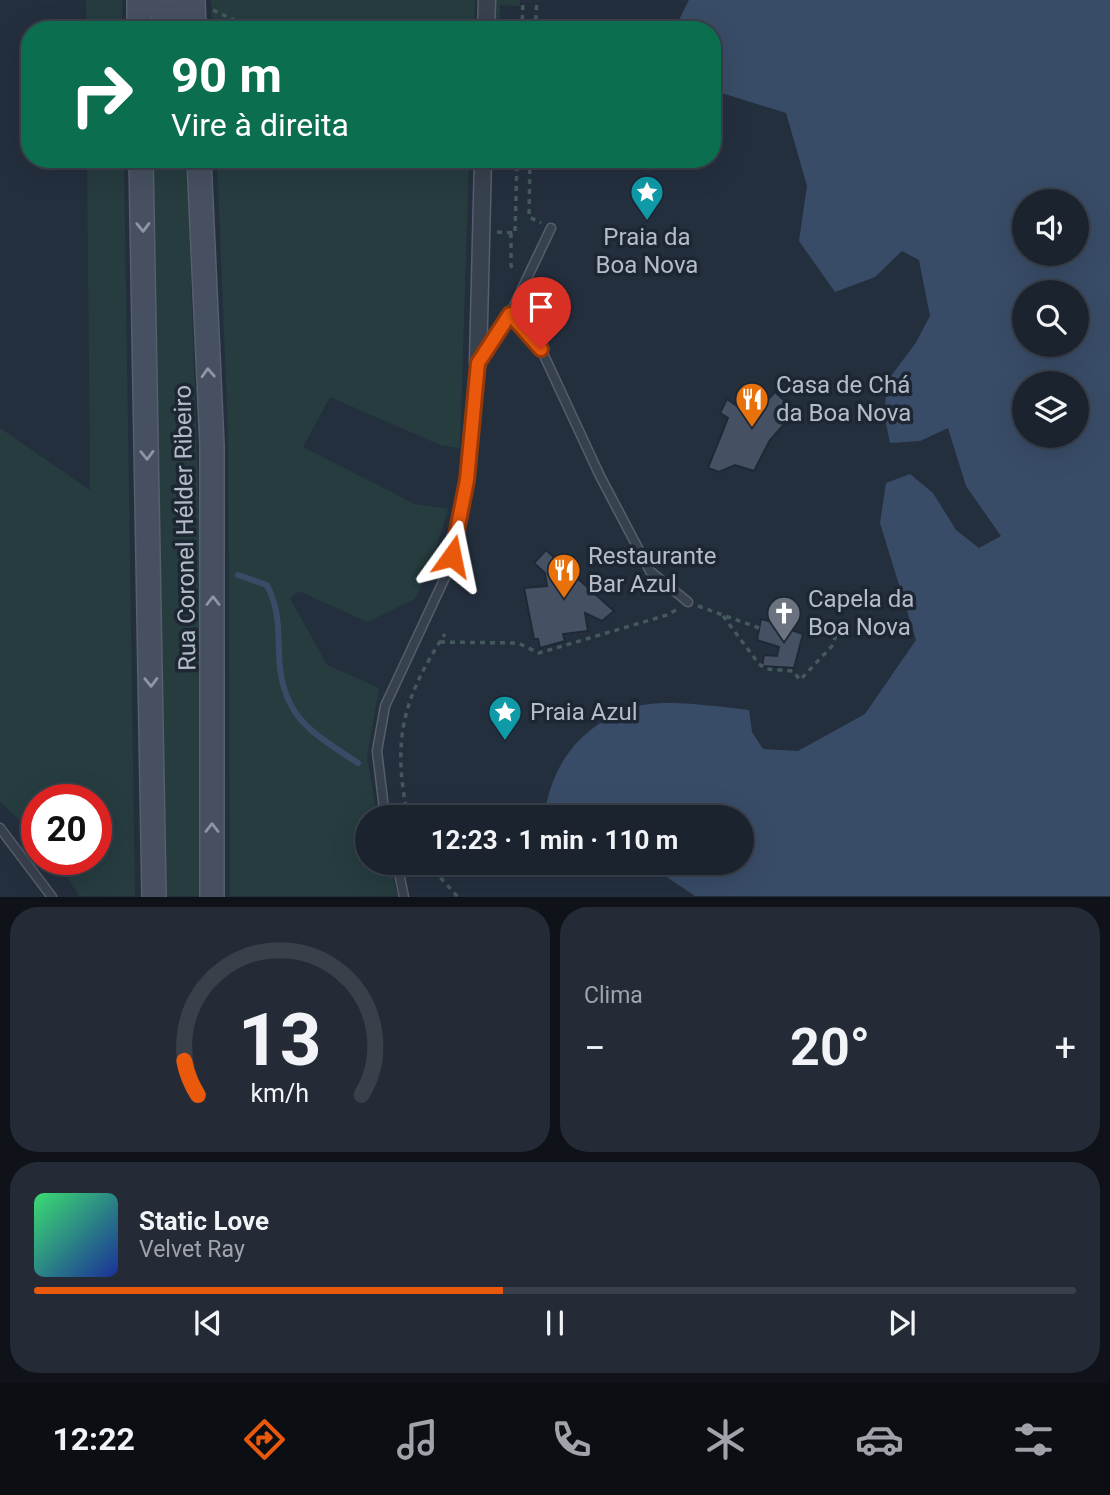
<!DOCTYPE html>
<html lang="pt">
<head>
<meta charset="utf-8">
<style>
  :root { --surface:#1b232e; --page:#242b36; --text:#f1f3f6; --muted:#a0a4aa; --line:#39404a; --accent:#ea580c }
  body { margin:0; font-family:Roboto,sans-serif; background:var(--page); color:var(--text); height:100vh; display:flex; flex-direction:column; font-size:26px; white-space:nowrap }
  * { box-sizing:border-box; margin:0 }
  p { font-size:23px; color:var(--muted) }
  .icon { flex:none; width:38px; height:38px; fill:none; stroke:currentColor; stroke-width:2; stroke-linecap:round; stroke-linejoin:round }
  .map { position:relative; height:897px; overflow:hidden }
  .sheet { display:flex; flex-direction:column; gap:10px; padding:10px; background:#0f1319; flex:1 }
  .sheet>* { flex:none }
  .guide { position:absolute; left:21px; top:21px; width:700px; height:147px; border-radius:28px; box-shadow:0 7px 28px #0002,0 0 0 2px var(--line); background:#0b6e4f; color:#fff; overflow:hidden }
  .buttons { position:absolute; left:1012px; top:189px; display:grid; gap:14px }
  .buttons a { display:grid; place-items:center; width:77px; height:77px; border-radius:50%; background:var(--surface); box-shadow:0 7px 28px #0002,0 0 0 2px var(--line); font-size:35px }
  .speed { position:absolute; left:21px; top:784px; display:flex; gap:14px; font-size:35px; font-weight:700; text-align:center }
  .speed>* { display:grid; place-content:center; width:91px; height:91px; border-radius:50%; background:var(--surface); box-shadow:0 7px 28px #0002,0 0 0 2px var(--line); line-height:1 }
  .speed .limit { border:10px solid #d22; background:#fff; color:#111 }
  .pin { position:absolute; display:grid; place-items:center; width:60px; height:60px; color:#fff; margin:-72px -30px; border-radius:50% 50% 50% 0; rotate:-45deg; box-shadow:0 0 7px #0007 }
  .pin .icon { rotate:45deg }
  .me { position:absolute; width:77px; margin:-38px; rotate:12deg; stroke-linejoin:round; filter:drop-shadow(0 0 5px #0008) }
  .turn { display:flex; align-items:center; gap:24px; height:147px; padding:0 35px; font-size:32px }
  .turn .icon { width:91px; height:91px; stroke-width:2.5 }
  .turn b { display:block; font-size:49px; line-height:60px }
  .big { font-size:52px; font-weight:700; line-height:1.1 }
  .sheet .widget { flex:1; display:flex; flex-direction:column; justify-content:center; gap:10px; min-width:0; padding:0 24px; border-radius:28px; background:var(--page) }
  .sheet .dial { align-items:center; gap:0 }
  .dial svg { height:182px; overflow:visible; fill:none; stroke:var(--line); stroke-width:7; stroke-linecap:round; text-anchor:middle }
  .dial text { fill:var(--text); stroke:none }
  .song { display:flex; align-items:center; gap:21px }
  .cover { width:84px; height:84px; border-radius:10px; background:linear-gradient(135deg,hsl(140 70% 55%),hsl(230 70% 35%)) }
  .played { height:7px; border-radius:4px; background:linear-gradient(90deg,var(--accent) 45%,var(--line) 45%) }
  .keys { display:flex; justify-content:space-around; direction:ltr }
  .heat { display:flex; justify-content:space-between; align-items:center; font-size:38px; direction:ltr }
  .sheet .tiles { flex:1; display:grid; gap:10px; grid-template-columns:1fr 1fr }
  .widget:last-child { grid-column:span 2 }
  .trip { position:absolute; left:355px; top:805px; width:399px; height:70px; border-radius:35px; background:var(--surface); box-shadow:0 7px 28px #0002,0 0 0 2px var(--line); font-weight:700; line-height:70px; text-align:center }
  .tabs { display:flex; height:112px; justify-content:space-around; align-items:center; background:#0b0e12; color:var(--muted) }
  .tabs .icon { width:49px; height:49px }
  .tabs .on { color:var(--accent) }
  .tabs b { font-size:32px; color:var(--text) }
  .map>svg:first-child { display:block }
  .green { fill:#263c3f }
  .water { fill:#394c67; fill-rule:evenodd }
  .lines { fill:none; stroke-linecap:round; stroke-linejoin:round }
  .stream { stroke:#394c67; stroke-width:6 }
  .building { fill:#455162; stroke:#1f2835; stroke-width:2 }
  .lane-casing { stroke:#565f6c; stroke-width:11 }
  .street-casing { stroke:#565f6c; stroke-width:19 }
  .secondary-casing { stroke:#565f6c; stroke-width:26 }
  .path { stroke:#44595c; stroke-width:3.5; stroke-dasharray:5 5; stroke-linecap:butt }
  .lane { stroke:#38414e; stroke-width:8 }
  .street { stroke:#38414e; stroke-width:16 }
  .secondary { stroke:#465061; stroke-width:23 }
  .oneway { stroke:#8e96a5 }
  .route-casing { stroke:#983908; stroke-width:18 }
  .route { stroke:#ea580c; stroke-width:12 }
  .labels { text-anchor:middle; stroke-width:7; stroke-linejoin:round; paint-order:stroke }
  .poi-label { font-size:24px; fill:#b4bcc9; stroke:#1d2633; text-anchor:start }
  .street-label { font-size:24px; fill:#b4bcc9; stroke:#1d2633 }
</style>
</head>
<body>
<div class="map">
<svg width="1110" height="897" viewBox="0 0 1110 897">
  <rect width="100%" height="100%" fill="#242f3e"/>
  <path class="green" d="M 86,0 L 122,0 L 122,30 L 86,30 Z
    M 211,0 L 475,0 L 474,30 L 212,30 Z
    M 496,0 L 520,0 L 520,6 L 500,5 L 500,29 L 495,29 Z
    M 87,159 L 124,159 L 135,896 L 79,896 L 56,859 L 96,859 L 96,800 L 37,800 L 37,836 L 0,802 L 0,428 L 90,490 Z
    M 152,159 L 187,159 L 200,546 L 202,896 L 166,896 Z
    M 217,159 L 469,159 L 460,448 L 440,445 L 330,397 L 303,447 L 415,504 L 448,509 L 432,564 L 415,599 L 367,622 L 299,591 L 290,598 L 327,665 L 379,688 L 367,757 L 377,817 L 368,817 L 368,863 L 389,863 L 398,896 L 230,896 L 228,433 Z"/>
  <path class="water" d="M 689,0 L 1110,0 L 1110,896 L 695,896 L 646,863 L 742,863 L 742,817 L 544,817 C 552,762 581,725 635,707 C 663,698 720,707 749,710 L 752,732 L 763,749 L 798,751 L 865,714 L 916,640 L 880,523 L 886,483 L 910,474 L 933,493 L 956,530 L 979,548 L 1001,536 L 966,486 L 948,428 L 920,441 L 890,443 L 884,413 L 888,380 L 915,344 L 930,316 L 919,260 L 902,251 L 875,277 L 835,292 L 799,241 L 807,186 L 786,113 L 712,90 L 712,30 L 674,30 ZM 1024,201 L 1076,201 L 1076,254 L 1024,254 ZM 1024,292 L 1076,292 L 1076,345 L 1024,345 ZM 1024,383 L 1076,383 L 1076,436 L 1024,436 Z"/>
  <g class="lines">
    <path class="stream" d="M 238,575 L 267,585 C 279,610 278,625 279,652 C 280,715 309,731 358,763"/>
  </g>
  <path class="building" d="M 775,392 L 796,411 L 770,440 L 754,471 L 735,465 L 719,472 L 708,468 L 728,418 L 720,413 L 727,399 L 737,406 L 750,397 L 761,407 Z
    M 546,550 L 614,611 L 602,621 L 585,613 L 588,631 L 563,634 L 565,641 L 540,648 L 538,639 L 534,639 L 524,588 L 547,586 L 545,573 L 534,563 Z
    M 761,619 L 789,627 L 788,629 L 803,634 L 794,668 L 762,666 L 764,655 L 777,656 L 779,647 L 757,640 Z"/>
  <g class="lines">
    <defs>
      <path id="lane" d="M 510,314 L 541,349 L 600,476 L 650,571 L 688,602
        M 385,817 L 377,751 L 385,706 L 448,571 L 467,480 L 478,363 L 510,314 L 551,228
        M 0,828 L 52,897
        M 397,863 L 404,897"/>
      <path id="street" d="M 486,30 L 487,0
        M 478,363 L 483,159"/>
      <path id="secondary" d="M 139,0 L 139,30
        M 150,0 L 164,13 L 179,10 L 186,0
        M 193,0 L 194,30
        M 141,159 L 154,897
        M 199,159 L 212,445 L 212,897"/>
    </defs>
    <use href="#lane" class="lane-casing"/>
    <use href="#street" class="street-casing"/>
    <use href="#secondary" class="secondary-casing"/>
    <path class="path" d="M 213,10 L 255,30
      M 522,30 L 523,0
      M 535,30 L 537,0
      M 530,159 L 529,217 L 541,223
      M 497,232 L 515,233 L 517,159
      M 511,233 L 511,266 L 517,270
      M 698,606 L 759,628
      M 723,616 L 759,664 L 766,669 L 793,671 L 800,680 L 832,646 L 836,635
      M 440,642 L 518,643 L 539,653 L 667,615 L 676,610
      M 408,817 C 392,741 402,699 445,634
      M 427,863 L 458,897"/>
    <use href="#lane" class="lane"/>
    <use href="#street" class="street"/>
    <use href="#secondary" class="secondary"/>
  </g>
  <defs><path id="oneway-chevron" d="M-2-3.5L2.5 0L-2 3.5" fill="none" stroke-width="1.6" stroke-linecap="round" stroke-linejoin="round" transform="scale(1.75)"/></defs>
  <g class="oneway">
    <use href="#oneway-chevron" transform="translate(143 227) rotate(89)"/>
    <use href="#oneway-chevron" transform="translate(208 373) rotate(-93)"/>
    <use href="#oneway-chevron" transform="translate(147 455) rotate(89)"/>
    <use href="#oneway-chevron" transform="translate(213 601) rotate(-90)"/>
    <use href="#oneway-chevron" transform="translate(151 682) rotate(89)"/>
    <use href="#oneway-chevron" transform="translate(212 828) rotate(-90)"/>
  </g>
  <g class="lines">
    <defs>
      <path id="route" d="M 452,556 L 467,480 L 478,363 L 510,314 L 541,349"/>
    </defs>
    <use href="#route" class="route-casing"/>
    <use href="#route" class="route"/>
  </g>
  <defs>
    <symbol id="sight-pin" viewBox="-11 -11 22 30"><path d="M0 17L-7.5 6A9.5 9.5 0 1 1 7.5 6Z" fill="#0f9aa8" stroke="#1d2633"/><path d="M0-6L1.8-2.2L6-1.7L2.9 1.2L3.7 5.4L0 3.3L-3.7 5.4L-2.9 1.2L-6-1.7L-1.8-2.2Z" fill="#fff"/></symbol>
    <symbol id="restaurant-pin" viewBox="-11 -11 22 30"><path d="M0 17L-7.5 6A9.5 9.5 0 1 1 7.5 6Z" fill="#e8710a" stroke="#1d2633"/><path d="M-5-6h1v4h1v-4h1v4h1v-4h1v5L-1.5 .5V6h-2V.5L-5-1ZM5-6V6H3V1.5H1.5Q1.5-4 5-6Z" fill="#fff"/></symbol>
    <symbol id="church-pin" viewBox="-11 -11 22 30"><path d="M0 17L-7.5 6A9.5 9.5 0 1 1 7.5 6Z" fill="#6b7280" stroke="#1d2633"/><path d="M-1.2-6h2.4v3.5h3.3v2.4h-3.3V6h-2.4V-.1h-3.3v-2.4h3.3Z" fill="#fff"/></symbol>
  </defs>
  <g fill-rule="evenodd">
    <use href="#sight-pin" x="628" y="173" width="38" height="52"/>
    <use href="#restaurant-pin" x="733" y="380" width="38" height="52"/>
    <use href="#restaurant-pin" x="545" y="551" width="38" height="52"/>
    <use href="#church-pin" x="765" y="594" width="38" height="52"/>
    <use href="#sight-pin" x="486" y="693" width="38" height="52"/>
  </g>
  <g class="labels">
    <g class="poi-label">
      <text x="647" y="245" text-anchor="middle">Praia da<tspan x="647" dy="28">Boa Nova</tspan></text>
      <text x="776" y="393">Casa de Chá<tspan x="776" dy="28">da Boa Nova</tspan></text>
      <text x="588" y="564">Restaurante<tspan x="588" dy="28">Bar Azul</tspan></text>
      <text x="808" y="607">Capela da<tspan x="808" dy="28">Boa Nova</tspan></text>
      <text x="530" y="720">Praia Azul</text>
    </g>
    <g class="street-label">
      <text transform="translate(185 528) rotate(-91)" y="8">Rua Coronel Hélder Ribeiro</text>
    </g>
  </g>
</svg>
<div class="buttons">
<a><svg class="icon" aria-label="sound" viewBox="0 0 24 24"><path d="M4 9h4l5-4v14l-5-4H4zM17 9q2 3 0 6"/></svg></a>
<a><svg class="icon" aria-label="search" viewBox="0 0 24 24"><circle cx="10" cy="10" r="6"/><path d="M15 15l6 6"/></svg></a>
<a><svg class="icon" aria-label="layers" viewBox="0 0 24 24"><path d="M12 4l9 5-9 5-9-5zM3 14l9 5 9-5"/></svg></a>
</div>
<div class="speed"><div class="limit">20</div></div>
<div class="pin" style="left:541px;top:349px;background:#d93025"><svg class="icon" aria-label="arrive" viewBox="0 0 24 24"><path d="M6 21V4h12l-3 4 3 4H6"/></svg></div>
<svg class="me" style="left:452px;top:556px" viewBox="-20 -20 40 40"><path d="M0-17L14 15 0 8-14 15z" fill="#ea580c" stroke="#fff" stroke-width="4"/></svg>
<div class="trip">12:23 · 1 min · 110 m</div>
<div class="guide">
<div class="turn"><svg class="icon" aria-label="right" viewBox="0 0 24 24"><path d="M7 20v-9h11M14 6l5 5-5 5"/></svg><div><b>90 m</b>Vire à direita</div></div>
</div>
</div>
<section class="sheet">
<div class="tiles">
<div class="widget dial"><svg viewBox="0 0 100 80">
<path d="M14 69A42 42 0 1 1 86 69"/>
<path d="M14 69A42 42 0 0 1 8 54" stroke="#ea580c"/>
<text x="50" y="56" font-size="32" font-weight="700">13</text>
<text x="50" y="72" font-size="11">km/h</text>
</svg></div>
<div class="widget"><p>Clima</p>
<div class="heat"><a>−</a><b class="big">20°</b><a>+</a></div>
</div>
<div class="widget">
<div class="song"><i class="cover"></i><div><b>Static Love</b><p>Velvet Ray</p></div></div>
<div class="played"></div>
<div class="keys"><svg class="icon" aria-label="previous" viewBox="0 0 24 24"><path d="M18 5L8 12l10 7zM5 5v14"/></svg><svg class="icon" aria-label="pause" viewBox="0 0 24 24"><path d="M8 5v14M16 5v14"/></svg><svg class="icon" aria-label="next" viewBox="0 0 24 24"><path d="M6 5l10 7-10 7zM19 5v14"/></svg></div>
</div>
</div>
</section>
<nav class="tabs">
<b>12:22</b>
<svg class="icon on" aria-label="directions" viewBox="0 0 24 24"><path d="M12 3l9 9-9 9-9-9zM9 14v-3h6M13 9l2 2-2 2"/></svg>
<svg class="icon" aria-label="music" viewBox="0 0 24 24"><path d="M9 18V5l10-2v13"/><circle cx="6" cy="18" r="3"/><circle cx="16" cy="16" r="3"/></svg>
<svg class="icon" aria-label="phone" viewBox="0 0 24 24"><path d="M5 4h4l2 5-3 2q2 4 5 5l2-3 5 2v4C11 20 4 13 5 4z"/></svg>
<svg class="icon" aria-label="climate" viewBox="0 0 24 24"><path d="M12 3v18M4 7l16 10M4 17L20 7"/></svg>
<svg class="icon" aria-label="car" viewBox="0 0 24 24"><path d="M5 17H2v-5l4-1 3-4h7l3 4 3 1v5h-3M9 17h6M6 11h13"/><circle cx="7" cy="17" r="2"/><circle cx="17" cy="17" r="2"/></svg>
<svg class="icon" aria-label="filters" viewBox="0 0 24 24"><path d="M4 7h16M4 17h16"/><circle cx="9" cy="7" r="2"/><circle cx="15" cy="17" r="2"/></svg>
</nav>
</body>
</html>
